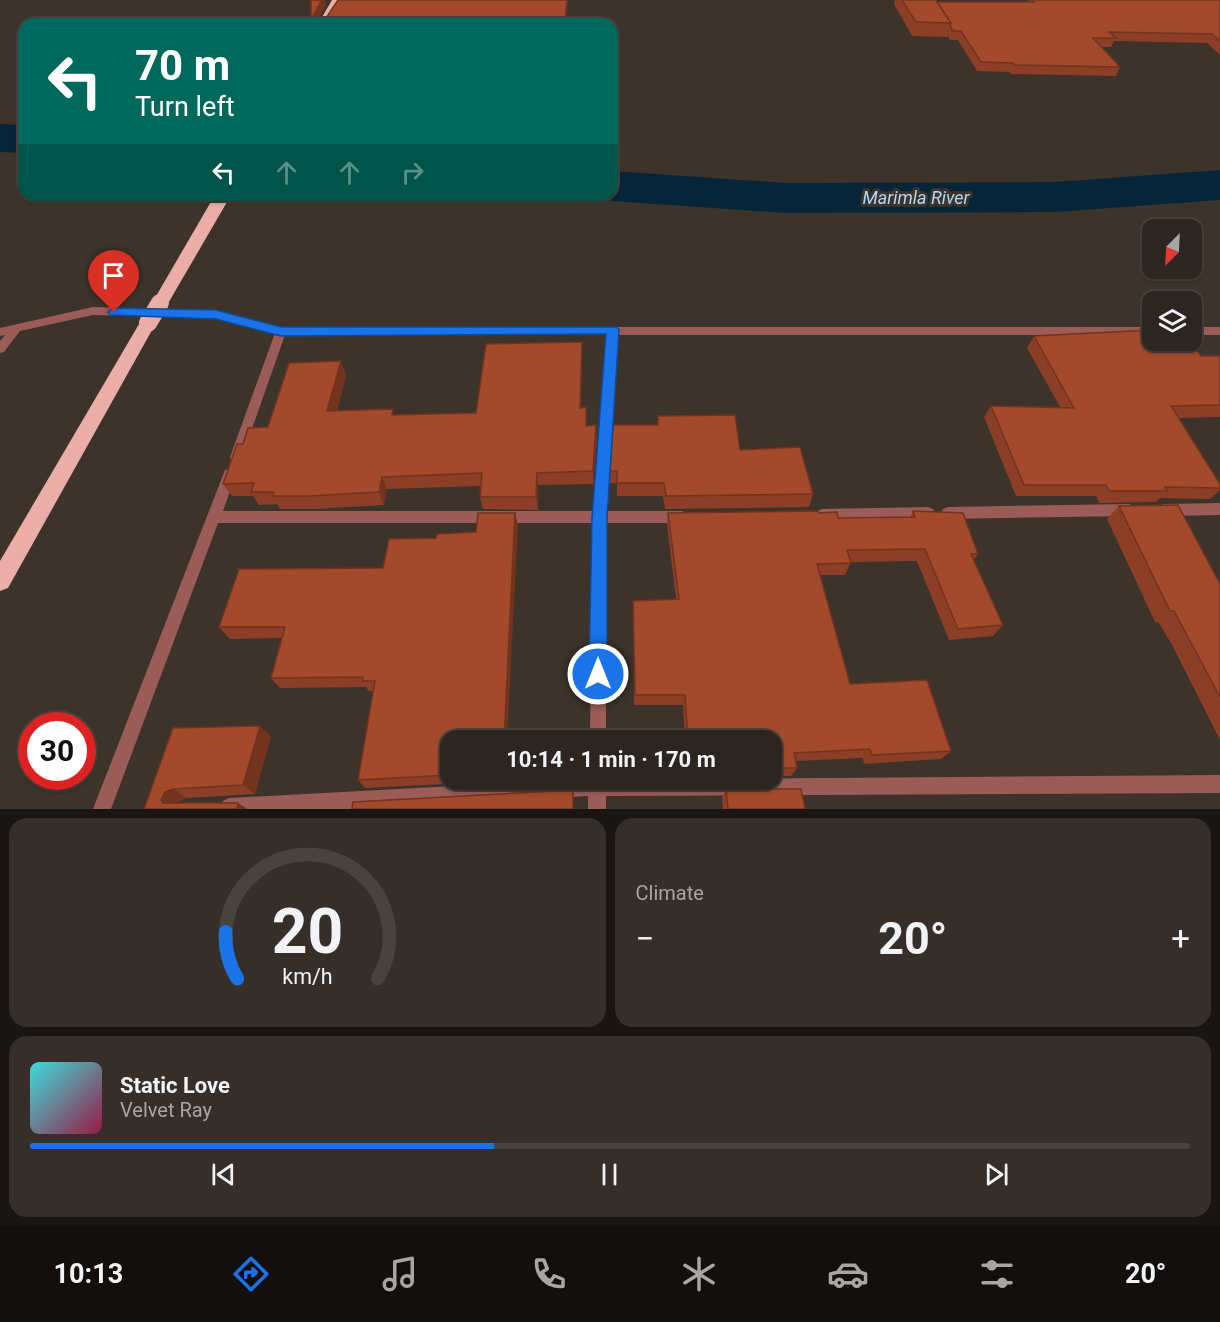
<!DOCTYPE html>
<html lang="en">
<head>
<meta charset="utf-8">
<style>
  :root { --surface:#2d2620; --page:#352e29; --text:#f1f3f6; --muted:#a7a5a5; --line:#48433e; --accent:#1a73e8 }
  body { margin:0; font-family:Roboto,sans-serif; background:var(--page); color:var(--text); height:100vh; display:flex; flex-direction:column; font-size:22px; white-space:nowrap }
  * { box-sizing:border-box; margin:0 }
  p { font-size:20px; color:var(--muted) }
  .icon { flex:none; width:33px; height:33px; fill:none; stroke:currentColor; stroke-width:2; stroke-linecap:round; stroke-linejoin:round }
  .map { position:relative; height:809px; overflow:hidden }
  .sheet { display:flex; flex-direction:column; gap:9px; padding:9px; background:#191512; flex:1 }
  .sheet>* { flex:none }
  .banner { position:absolute; left:18px; top:18px; width:600px; height:183px; border-radius:18px; box-shadow:0 2px 4px #0004,0 0 0 2px var(--line); background:#00695c; color:#fff; overflow:hidden }
  .needle { width:39px; rotate:204deg }
  .buttons { position:absolute; left:1142px; top:219px; display:grid; gap:12px }
  .buttons a { display:grid; place-items:center; width:60px; height:60px; border-radius:12px; background:var(--surface); box-shadow:0 2px 4px #0004,0 0 0 2px var(--line); font-size:30px }
  .speed { position:absolute; left:18px; top:712px; display:flex; gap:12px; font-size:30px; font-weight:700; text-align:center }
  .speed>* { display:grid; place-content:center; width:78px; height:78px; border-radius:50%; background:var(--surface); box-shadow:0 2px 4px #0004,0 0 0 2px var(--line); line-height:1 }
  .speed .limit { border:9px solid #d22; background:#fff; color:#111 }
  .pin { position:absolute; display:grid; place-items:center; width:51px; height:51px; color:#fff; margin:-62px -26px; border-radius:50% 50% 50% 0; rotate:-45deg; box-shadow:0 0 6px #0007 }
  .pin .icon { rotate:45deg }
  .me { position:absolute; width:66px; margin:-33px; rotate:0deg; stroke-linejoin:round; filter:drop-shadow(0 0 4px #0008) }
  .turn { display:flex; align-items:center; gap:21px; height:126px; padding:0 18px; font-size:27px }
  .turn .icon { width:78px; height:78px; stroke-width:2.5 }
  .turn b { display:block; font-size:42px; line-height:51px }
  .lanes { display:flex; align-items:center; height:57px; padding:0 18px; background:#0003; justify-content:center; gap:30px; direction:ltr }
  .lanes .off { opacity:.35 }
  .big { font-size:45px; font-weight:700; line-height:1.1 }
  .sheet .widget { flex:1; display:flex; flex-direction:column; justify-content:center; gap:9px; min-width:0; padding:0 21px; border-radius:18px; background:var(--page) }
  .sheet .dial { align-items:center; gap:0 }
  .dial svg { height:156px; overflow:visible; fill:none; stroke:var(--line); stroke-width:7; stroke-linecap:round; text-anchor:middle }
  .dial text { fill:var(--text); stroke:none }
  .song { display:flex; align-items:center; gap:18px }
  .cover { width:72px; height:72px; border-radius:9px; background:linear-gradient(135deg,hsl(180 70% 55%),hsl(340 70% 35%)) }
  .played { height:6px; border-radius:3px; background:linear-gradient(90deg,var(--accent) 40%,var(--line) 40%) }
  .keys { display:flex; justify-content:space-around; direction:ltr }
  .heat { display:flex; justify-content:space-between; align-items:center; font-size:33px; direction:ltr }
  .sheet .tiles { flex:1; display:grid; gap:9px; grid-template-columns:1fr 1fr }
  .widget:last-child { grid-column:span 2 }
  .trip { position:absolute; left:440px; top:730px; width:342px; height:60px; border-radius:18px; background:var(--surface); box-shadow:0 2px 4px #0004,0 0 0 2px var(--line); font-weight:700; line-height:60px; text-align:center }
  .dock { display:flex; height:96px; justify-content:space-around; align-items:center; background:#120f0d; color:var(--muted) }
  .dock .icon { width:42px; height:42px }
  .dock .current { color:var(--accent) }
  .dock b { font-size:27px; color:var(--text) }
  .map>svg:first-child { display:block }
  .lines { fill:none; stroke-linecap:round; stroke-linejoin:round }
  .river { fill:#062538; fill-rule:evenodd }
  .street { fill:#9b5b57; fill-rule:evenodd }
  .highway { fill:#ebada7; fill-rule:evenodd }
  .highway-bridge-far1 { stroke:#ebada7; stroke-width:14 }
  .highway-bridge { stroke:#ebada7; stroke-width:18 }
  .wall { fill:#8c3f26 }
  .shaded-wall { fill:#72331f }
  .building { fill:#a3492c; stroke:#72331f; stroke-width:1.5 }
  .route { fill:#1a73e8; stroke:#114b97; stroke-width:1.5 }
  .labels { text-anchor:middle; stroke-width:6; stroke-linejoin:round; paint-order:stroke }
  .far-water-label { font-size:18px; font-style:italic; fill:#aed8f8; stroke:#3c332b }
</style>
</head>
<body>
<div class="map">
<svg width="1220" height="809" viewBox="0 0 1220 809">
  <rect width="100%" height="100%" fill="#3c332b"/>
  <g class="lines">
    <path class="river" d="M 0,124 L 24,125 L 24,153 L 0,152 Z
      M 1220,170 L 1220,200 L 1055,212 L 786,213 L 612,201 L 593,195 L 612,195 L 612,171 L 786,183 L 1055,182 Z"/>
    <path class="street" d="M 93,307 L 216,310 L 281,327 L 1152,327 L 1152,335 L 618,335 L 606,511 L 682,511 L 687,513 L 689,517 L 687,521 L 682,523 L 606,523 L 606,741 L 590,741 L 592,523 L 218,523 L 111,809 L 93,809 L 225,470 L 230,469 L 235,470 L 236,474 L 223,511 L 593,511 L 607,335 L 285,335 L 242,457 L 241,461 L 231,461 L 230,457 L 275,333 L 216,318 L 93,315 L 20,331 L 4,352 L 0,353 L 0,341 L 5,335 L 0,336 L 0,328 Z
      M 1191,327 L 1220,327 L 1220,335 L 1191,335 Z
      M 1220,503 L 1220,515 L 1164,516 L 1159,514 L 1157,510 L 1159,506 L 1164,504 Z
      M 1129,504 L 1134,506 L 1136,510 L 1134,514 L 1129,516 L 948,519 L 943,517 L 941,513 L 943,509 L 948,507 Z
      M 928,507 L 933,509 L 935,513 L 933,517 L 928,519 L 822,521 L 817,519 L 815,515 L 817,511 L 822,509 Z
      M 1220,775 L 1220,793 L 606,796 L 606,809 L 588,809 L 588,796 L 353,809 L 221,809 L 220,807 L 223,801 L 229,798 L 566,780 Z"/>
    <path class="highway" d="M 332,0 L 342,0 L 328,24 L 318,24 Z
      M 148,317 L 154,319 L 156,323 L 8,588 L 0,591 L 0,561 L 142,319 Z"/>
    <path class="highway-bridge-far1" d="M 159,305 L 223,195"/>
    <path class="highway-bridge" d="M 148,323 L 160,303"/>
  </g>
  <path class="wall" d="M 895,0 L 936,0 L 937,2 L 1028,2 L 1029,0 L 1220,0 L 1220,55 L 1207,43 L 1114,41 L 1111,47 L 1102,47 L 1120,67 L 1116,76 L 1011,74 L 1010,72 L 977,71 L 958,40 L 950,40 L 947,35 L 947,37 L 912,36 L 894,4 Z
    M 1034,336 L 1201,356 L 1220,356 L 1220,417 L 1178,418 L 1220,484 L 1220,490 L 1210,499 L 1160,498 L 1156,502 L 1099,503 L 1096,496 L 1016,496 L 984,417 L 991,406 L 1060,407 L 1027,348 Z
    M 582,342 L 581,408 L 587,426 L 597,439 L 593,484 L 538,485 L 538,510 L 483,509 L 480,497 L 481,486 L 387,489 L 384,505 L 315,509 L 280,509 L 277,504 L 259,505 L 253,496 L 232,496 L 223,484 L 243,444 L 346,375 L 337,411 L 395,415 L 476,413 Z
    M 658,416 L 740,450 L 813,494 L 809,507 L 665,509 L 663,496 L 617,496 L 617,483 L 610,483 L 610,471 L 657,425 Z
    M 1119,506 L 1220,584 L 1220,740 L 1171,643 L 1159,623 L 1155,622 L 1107,519 Z
    M 913,511 L 978,554 L 974,560 L 1003,625 L 993,636 L 949,640 L 917,561 L 851,562 L 845,575 L 820,575 L 850,684 L 951,751 L 941,759 L 864,764 L 863,758 L 795,761 L 797,768 L 791,776 L 771,776 L 771,741 L 685,741 L 683,705 L 634,705 L 633,601 L 676,599 L 667,525 L 668,513 L 819,513 L 838,518 L 910,517 Z
    M 515,513 L 518,526 L 450,741 L 450,780 L 505,780 L 505,781 L 365,788 L 358,780 L 373,691 L 369,691 L 366,687 L 280,688 L 271,678 L 282,638 L 230,639 L 219,627 L 383,568 L 436,538 L 476,532 Z
    M 173,728 L 271,736 L 255,794 L 187,798 L 180,801 L 179,803 L 238,803 L 247,809 L 144,809 Z
    M 726,789 L 805,809 L 723,809 L 722,798 Z"/>
  <path class="shaded-wall" d="M 322,0 L 325,0 L 326,5 L 316,24 L 313,16 Z
    M 567,0 L 568,0 L 566,24 L 565,24 Z
    M 582,342 L 582,355 L 581,421 L 580,408 Z
    M 341,361 L 346,375 L 333,424 L 327,411 Z
    M 596,425 L 597,439 L 593,484 L 593,471 Z
    M 537,473 L 538,485 L 538,510 L 536,497 Z
    M 382,477 L 387,489 L 384,505 L 379,492 Z
    M 515,513 L 518,526 L 507,741 L 504,741 Z
    M 260,726 L 271,736 L 255,794 L 243,785 Z
    M 173,789 L 187,798 L 180,801 L 176,808 L 163,803 L 161,800 L 165,792 Z
    M 238,803 L 247,809 L 237,809 Z"/>
  <path class="building" d="M 311,0 L 322,0 L 313,16 L 326,18 L 338,0 L 567,0 L 565,22 L 563,22 L 563,24 L 311,24 Z
    M 902,0 L 936,0 L 951,23 L 916,22 Z
    M 1032,0 L 1220,0 L 1220,41 L 1212,34 L 1109,32 L 1116,38 L 1093,38 L 1120,67 L 1015,65 L 1013,63 L 981,62 L 961,31 L 953,31 L 950,26 L 951,23 L 937,2 L 1034,2 Z
    M 1152,330 L 1152,340 L 1189,340 L 1201,356 L 1220,356 L 1220,405 L 1171,406 L 1220,484 L 1220,488 L 1165,487 L 1167,491 L 1109,491 L 1106,485 L 1024,485 L 991,406 L 1074,408 L 1034,336 Z
    M 582,342 L 580,408 L 586,407 L 586,426 L 596,425 L 593,471 L 537,473 L 536,497 L 480,497 L 482,473 L 382,477 L 379,492 L 309,496 L 272,496 L 274,492 L 251,492 L 254,483 L 223,484 L 237,444 L 243,444 L 248,428 L 268,427 L 289,363 L 341,361 L 327,411 L 393,409 L 392,415 L 476,413 L 486,344 Z
    M 735,415 L 740,450 L 800,447 L 813,494 L 666,496 L 664,483 L 617,483 L 617,471 L 610,471 L 613,425 L 658,425 L 658,416 Z
    M 1178,505 L 1220,584 L 1220,697 L 1174,611 L 1170,611 L 1119,506 Z
    M 818,511 L 819,513 L 837,512 L 838,518 L 915,517 L 913,511 L 963,513 L 978,554 L 971,554 L 1003,625 L 958,629 L 925,549 L 847,550 L 851,563 L 817,564 L 850,684 L 927,680 L 951,751 L 872,755 L 870,749 L 794,753 L 797,768 L 771,768 L 771,741 L 688,741 L 685,695 L 635,695 L 633,601 L 679,599 L 668,513 Z
    M 478,513 L 515,513 L 504,741 L 450,741 L 450,775 L 358,780 L 375,681 L 363,681 L 363,677 L 271,678 L 285,627 L 219,627 L 239,569 L 383,568 L 389,539 L 436,538 L 437,534 L 476,532 Z
    M 260,726 L 243,785 L 173,789 L 165,792 L 161,800 L 163,803 L 238,803 L 237,809 L 144,809 L 173,728 Z
    M 726,789 L 801,789 L 805,809 L 728,809 Z
    M 573,790 L 573,809 L 352,809 L 353,802 Z"/>
  <path class="route" d="M 114,308 L 216,310 L 281,327 L 617,327 L 619,330 L 607,518 L 607,674 L 605,680 L 598,683 L 592,680 L 589,674 L 592,518 L 606,334 L 281,336 L 216,319 L 110,315 L 108,312 Z"/>
  <g class="labels">
    <g class="far-water-label">
      <text x="916" y="204">Marimla River</text>
    </g>
  </g>
</svg>
<div class="buttons">
<a><svg class="needle" viewBox="-14 -14 28 28"><path d="M0-13l5 13h-10z" fill="#e53935"/><path d="M0 13l5-13h-10z" fill="#a7a5a5"/></svg></a>
<a><svg class="icon" aria-label="layers" viewBox="0 0 24 24"><path d="M12 4l9 5-9 5-9-5zM3 14l9 5 9-5"/></svg></a>
</div>
<div class="speed"><div class="limit">30</div></div>
<div class="pin" style="left:114px;top:312px;background:#d93025"><svg class="icon" aria-label="arrive" viewBox="0 0 24 24"><path d="M6 21V4h12l-3 4 3 4H6"/></svg></div>
<svg class="me" style="left:598px;top:674px" viewBox="-20 -20 40 40"><circle r="17" fill="#1a73e8" stroke="#fff" stroke-width="3"/><path d="M0-11L8 9 0 5-8 9z" fill="#fff"/></svg>
<div class="trip">10:14 · 1 min · 170 m</div>
<div class="banner">
<div class="turn"><svg class="icon" aria-label="left" viewBox="0 0 24 24"><path d="M17 20v-9H6M10 6l-5 5 5 5"/></svg><div><b>70 m</b>Turn left</div></div>
<div class="lanes"><svg class="icon" aria-label="left" viewBox="0 0 24 24"><path d="M17 20v-9H6M10 6l-5 5 5 5"/></svg><svg class="icon off" aria-label="ahead" viewBox="0 0 24 24"><path d="M12 20V5M6 11l6-6 6 6"/></svg><svg class="icon off" aria-label="ahead" viewBox="0 0 24 24"><path d="M12 20V5M6 11l6-6 6 6"/></svg><svg class="icon off" aria-label="right" viewBox="0 0 24 24"><path d="M7 20v-9h11M14 6l5 5-5 5"/></svg></div>
</div>
</div>
<section class="sheet">
<div class="tiles">
<div class="widget dial"><svg viewBox="0 0 100 80">
<path d="M14 69A42 42 0 1 1 86 69"/>
<path d="M14 69A42 42 0 0 1 8 45" stroke="#1a73e8"/>
<text x="50" y="56" font-size="32" font-weight="700">20</text>
<text x="50" y="72" font-size="11">km/h</text>
</svg></div>
<div class="widget"><p>Climate</p>
<div class="heat"><a>−</a><b class="big">20°</b><a>+</a></div>
</div>
<div class="widget">
<div class="song"><i class="cover"></i><div><b>Static Love</b><p>Velvet Ray</p></div></div>
<div class="played"></div>
<div class="keys"><svg class="icon" aria-label="previous" viewBox="0 0 24 24"><path d="M18 5L8 12l10 7zM5 5v14"/></svg><svg class="icon" aria-label="pause" viewBox="0 0 24 24"><path d="M8 5v14M16 5v14"/></svg><svg class="icon" aria-label="next" viewBox="0 0 24 24"><path d="M6 5l10 7-10 7zM19 5v14"/></svg></div>
</div>
</div>
</section>
<nav class="dock">
<b>10:13</b>
<svg class="icon current" aria-label="directions" viewBox="0 0 24 24"><path d="M12 3l9 9-9 9-9-9zM9 14v-3h6M13 9l2 2-2 2"/></svg>
<svg class="icon" aria-label="music" viewBox="0 0 24 24"><path d="M9 18V5l10-2v13"/><circle cx="6" cy="18" r="3"/><circle cx="16" cy="16" r="3"/></svg>
<svg class="icon" aria-label="phone" viewBox="0 0 24 24"><path d="M5 4h4l2 5-3 2q2 4 5 5l2-3 5 2v4C11 20 4 13 5 4z"/></svg>
<svg class="icon" aria-label="climate" viewBox="0 0 24 24"><path d="M12 3v18M4 7l16 10M4 17L20 7"/></svg>
<svg class="icon" aria-label="car" viewBox="0 0 24 24"><path d="M5 17H2v-5l4-1 3-4h7l3 4 3 1v5h-3M9 17h6M6 11h13"/><circle cx="7" cy="17" r="2"/><circle cx="17" cy="17" r="2"/></svg>
<svg class="icon" aria-label="filters" viewBox="0 0 24 24"><path d="M4 7h16M4 17h16"/><circle cx="9" cy="7" r="2"/><circle cx="15" cy="17" r="2"/></svg>
<b>20°</b>
</nav>
</body>
</html>
